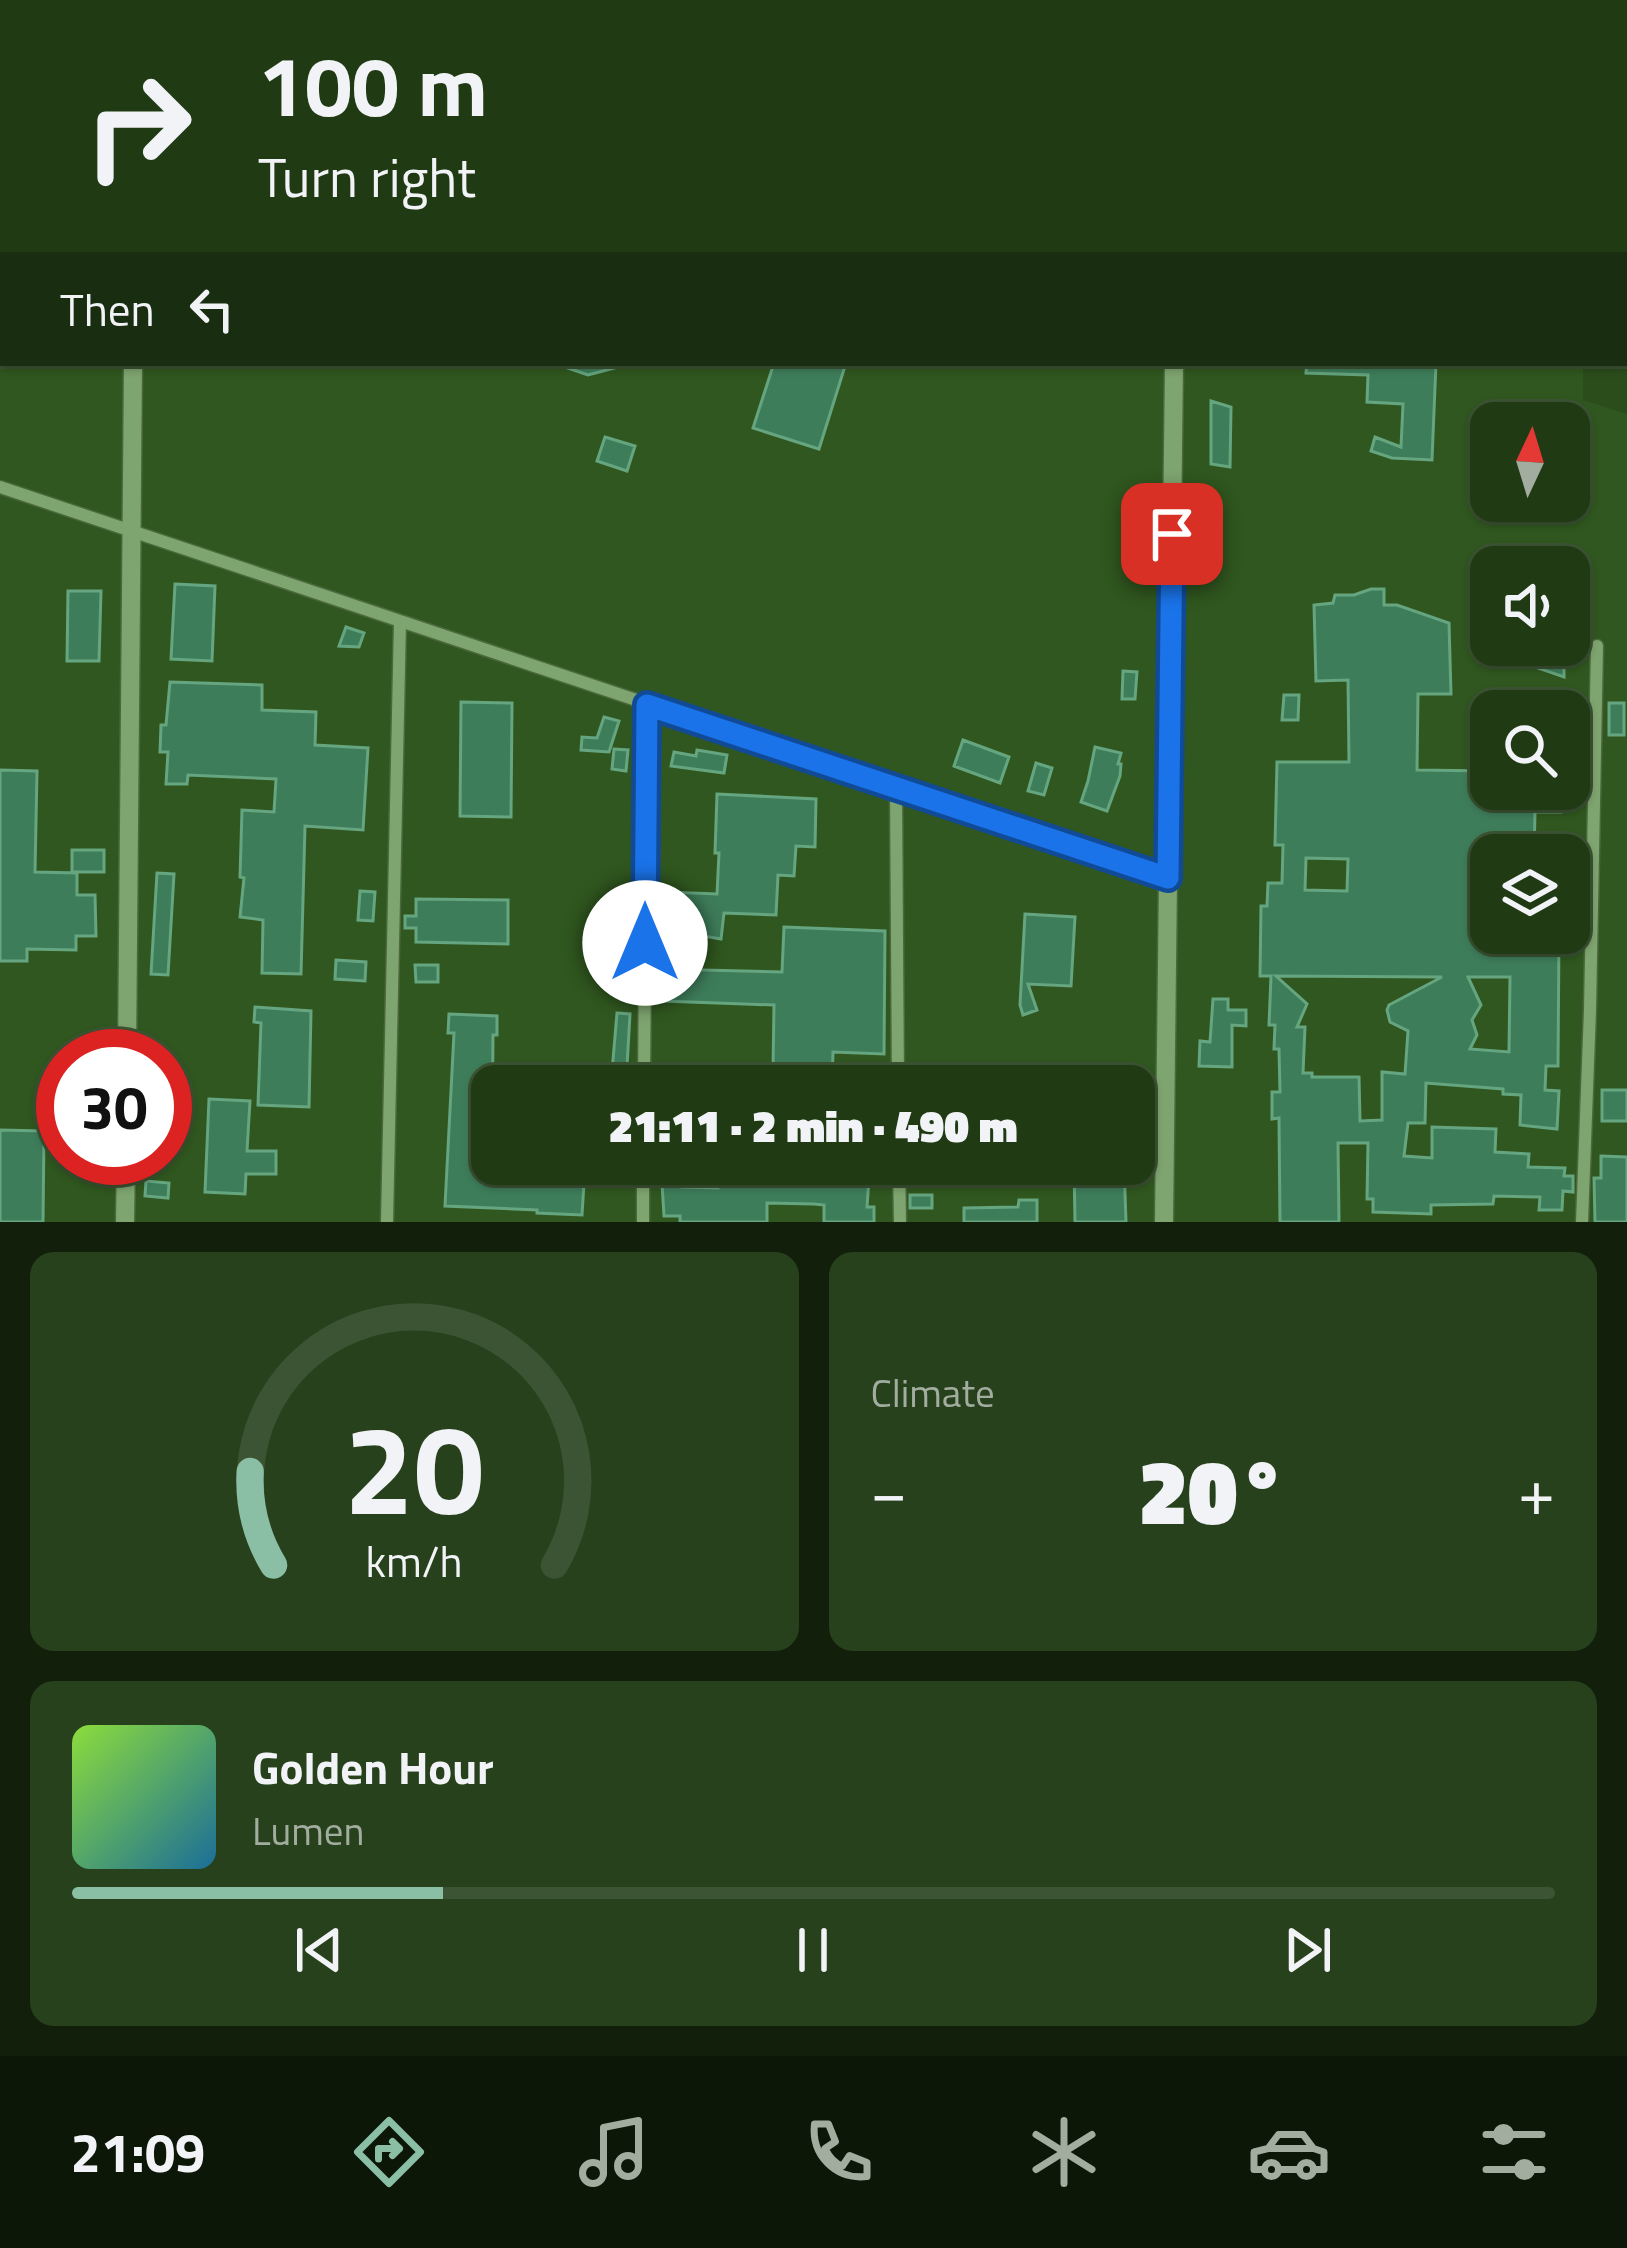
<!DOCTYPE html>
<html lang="en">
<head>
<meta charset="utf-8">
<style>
  :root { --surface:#203a14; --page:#28411d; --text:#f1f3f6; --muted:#a2ada0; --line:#3d5434; --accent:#8abfa5 }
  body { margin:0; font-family:"Titillium Web",sans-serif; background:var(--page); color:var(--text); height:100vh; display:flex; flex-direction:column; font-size:45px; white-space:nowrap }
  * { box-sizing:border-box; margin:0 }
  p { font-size:39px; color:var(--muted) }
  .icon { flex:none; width:66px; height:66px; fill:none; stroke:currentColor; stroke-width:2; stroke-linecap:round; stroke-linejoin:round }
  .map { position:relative; height:1222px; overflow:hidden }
  .sheet { display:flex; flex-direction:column; gap:30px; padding:30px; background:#12200b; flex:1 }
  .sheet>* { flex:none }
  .guide { position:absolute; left:0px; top:0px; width:1629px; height:366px; box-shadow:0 3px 9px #0004,0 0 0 3px var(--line); background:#203a14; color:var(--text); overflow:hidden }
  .needle { width:78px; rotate:4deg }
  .fabs { position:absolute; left:1470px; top:402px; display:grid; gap:24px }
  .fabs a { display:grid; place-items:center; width:120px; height:120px; border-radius:24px; background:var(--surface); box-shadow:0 3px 9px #0004,0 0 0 3px var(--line); font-size:60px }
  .speed { position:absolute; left:36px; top:1029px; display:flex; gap:24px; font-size:60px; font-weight:700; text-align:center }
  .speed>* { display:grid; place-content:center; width:156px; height:156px; border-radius:50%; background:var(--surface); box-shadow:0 3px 9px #0004,0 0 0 3px var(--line); line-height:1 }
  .speed .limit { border:18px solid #d22; background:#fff; color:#111 }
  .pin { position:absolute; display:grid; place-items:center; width:102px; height:102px; color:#fff; margin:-51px; border-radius:24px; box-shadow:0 6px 18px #0006 }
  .me { position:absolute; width:132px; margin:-66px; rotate:0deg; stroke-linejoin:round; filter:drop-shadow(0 0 9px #0008) }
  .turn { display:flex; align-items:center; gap:42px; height:252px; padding:0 60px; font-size:54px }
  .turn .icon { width:156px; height:156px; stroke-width:2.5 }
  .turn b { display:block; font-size:84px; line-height:102px }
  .then { display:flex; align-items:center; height:114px; padding:0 60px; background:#0003; gap:24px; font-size:45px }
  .big { font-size:90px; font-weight:800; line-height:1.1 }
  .sheet .widget { flex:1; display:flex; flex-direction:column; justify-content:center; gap:18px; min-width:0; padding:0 42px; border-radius:24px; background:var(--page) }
  .sheet .dial { align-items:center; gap:0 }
  .dial svg { height:312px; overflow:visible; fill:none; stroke:var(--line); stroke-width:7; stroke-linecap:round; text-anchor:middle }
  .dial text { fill:var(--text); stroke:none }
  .song { display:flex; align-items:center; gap:36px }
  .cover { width:144px; height:144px; border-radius:18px; background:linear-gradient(135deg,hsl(90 70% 55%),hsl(200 70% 35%)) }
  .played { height:12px; border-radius:6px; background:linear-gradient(90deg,var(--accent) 25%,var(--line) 25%) }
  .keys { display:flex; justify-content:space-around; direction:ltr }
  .heat { display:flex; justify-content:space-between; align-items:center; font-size:66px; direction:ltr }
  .sheet .tiles { flex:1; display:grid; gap:30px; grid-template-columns:1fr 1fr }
  .widget:last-child { grid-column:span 2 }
  .trip { position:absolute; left:471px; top:1065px; width:684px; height:120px; border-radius:24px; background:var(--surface); box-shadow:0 3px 9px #0004,0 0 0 3px var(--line); font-weight:800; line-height:120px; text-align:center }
  .dock { display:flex; height:192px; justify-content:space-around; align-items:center; background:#0d1708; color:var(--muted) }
  .dock .icon { width:84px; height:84px }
  .dock .current { color:var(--accent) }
  .dock b { font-size:54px; color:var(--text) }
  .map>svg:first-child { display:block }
  .built { fill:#30571f; fill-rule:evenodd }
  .building { fill:#3e7d5a; stroke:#65a57f; stroke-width:3; fill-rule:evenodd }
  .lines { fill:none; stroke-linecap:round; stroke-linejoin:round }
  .minor-casing { stroke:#4a683c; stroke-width:15 }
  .tertiary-casing { stroke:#4a683c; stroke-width:21 }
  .minor { stroke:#7ea46f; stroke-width:12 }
  .tertiary { stroke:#7ea46f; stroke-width:18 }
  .route-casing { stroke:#114b97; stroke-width:30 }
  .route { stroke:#1a73e8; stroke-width:21 }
</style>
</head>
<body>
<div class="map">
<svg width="1627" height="1222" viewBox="0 0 1627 1222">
  <rect width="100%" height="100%" fill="#2b4d1b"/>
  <path class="built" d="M 0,0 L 1226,0 L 1226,3 L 3,3 L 3,363 L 1583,363 L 1583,400 L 1627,414 L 1627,1222 L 0,1222 ZM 1491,423 L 1569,423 L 1569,501 L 1491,501 ZM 1491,567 L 1569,567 L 1569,645 L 1491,645 ZM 1491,711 L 1569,711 L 1569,789 L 1491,789 ZM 1491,855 L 1569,855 L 1569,933 L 1491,933 ZM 63,1056 L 165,1056 L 165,1158 L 63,1158 ZM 492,1086 L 1134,1086 L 1134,1164 L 492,1164 Z"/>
  <path class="building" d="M 553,363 L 618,363 L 618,367 L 588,375 Z
    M 774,363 L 846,363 L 819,449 L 753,428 Z
    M 1307,363 L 1436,363 L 1432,460 L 1392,458 L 1371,451 L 1375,437 L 1401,447 L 1403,404 L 1367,402 L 1368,375 L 1306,373 Z
    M 1211,401 L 1231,407 L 1230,467 L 1211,464 Z
    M 605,437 L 635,446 L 627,471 L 597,461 Z
    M 1193,506 L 1218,508 L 1217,520 L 1192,519 Z
    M 175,584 L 215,586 L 212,661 L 171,659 Z
    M 1371,589 L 1384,589 L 1384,605 L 1397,605 L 1449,623 L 1451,694 L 1418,694 L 1417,770 L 1491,771 L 1491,789 L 1561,789 L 1561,812 L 1535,812 L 1534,855 L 1491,855 L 1491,933 L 1559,933 L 1558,1066 L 1546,1066 L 1545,1090 L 1559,1091 L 1557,1129 L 1520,1125 L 1521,1095 L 1503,1094 L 1503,1089 L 1426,1083 L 1425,1123 L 1408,1123 L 1404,1156 L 1432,1158 L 1432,1127 L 1496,1129 L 1495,1152 L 1529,1154 L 1528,1167 L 1565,1168 L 1564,1176 L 1573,1176 L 1573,1192 L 1563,1191 L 1562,1210 L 1539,1210 L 1540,1197 L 1494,1196 L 1493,1204 L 1431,1205 L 1431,1214 L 1373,1212 L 1373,1199 L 1367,1199 L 1368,1143 L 1338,1143 L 1339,1222 L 1280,1222 L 1279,1118 L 1272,1119 L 1272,1092 L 1280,1092 L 1279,1049 L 1274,1049 L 1275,1025 L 1269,1025 L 1271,976 L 1260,976 L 1261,906 L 1267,906 L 1268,883 L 1282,883 L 1283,845 L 1275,845 L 1277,762 L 1349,762 L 1348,680 L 1316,681 L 1314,605 L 1333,603 L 1335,595 L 1354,595 ZM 1306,858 L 1348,859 L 1347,891 L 1305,890 ZM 1276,976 L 1442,977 L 1389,1005 L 1387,1010 L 1390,1022 L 1408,1031 L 1405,1074 L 1382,1072 L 1382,1120 L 1360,1121 L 1359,1077 L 1312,1077 L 1312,1073 L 1303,1073 L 1305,1027 L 1297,1027 L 1307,1004 ZM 1468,977 L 1510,977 L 1509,1052 L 1470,1049 L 1477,1035 L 1472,1020 L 1481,1005 Z
    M 68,591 L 101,591 L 99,661 L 67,661 Z
    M 346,627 L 364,633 L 359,647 L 339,646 Z
    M 1507,645 L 1564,645 L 1564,677 L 1503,656 Z
    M 1123,671 L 1137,672 L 1135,699 L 1122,699 Z
    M 170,682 L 262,685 L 262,710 L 316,712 L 315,745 L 368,748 L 363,830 L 305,826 L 301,974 L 262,973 L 263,920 L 240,917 L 244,878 L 240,877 L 242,810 L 274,812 L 276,779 L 188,775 L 187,784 L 166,784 L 168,752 L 160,752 L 161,725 L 166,725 Z
    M 1284,695 L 1299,695 L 1298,720 L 1282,720 Z
    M 461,702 L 512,703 L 511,817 L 460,816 Z
    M 1609,703 L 1624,703 L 1624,735 L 1609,735 Z
    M 604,717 L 619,721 L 609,752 L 581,750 L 582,737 L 597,738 Z
    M 963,740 L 1009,757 L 1000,783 L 954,766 Z
    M 1095,747 L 1121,753 L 1118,764 L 1121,764 L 1120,776 L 1107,811 L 1081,802 L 1088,781 Z
    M 614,749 L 628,750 L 626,771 L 612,769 Z
    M 697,750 L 727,755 L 724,773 L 671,766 L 674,752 L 696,756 Z
    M 1036,763 L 1052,768 L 1044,795 L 1028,791 Z
    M 0,770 L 37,771 L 35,872 L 77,873 L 77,895 L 95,895 L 96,936 L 76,936 L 76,950 L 27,949 L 27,961 L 0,961 Z
    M 717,794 L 816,799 L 815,847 L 796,846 L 794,876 L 778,875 L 776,915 L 724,913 L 721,939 L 697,935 L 695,931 L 669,930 L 668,911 L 668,892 L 717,894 L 719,853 L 715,853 Z
    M 72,850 L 104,850 L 104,872 L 72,872 Z
    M 157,873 L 174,874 L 168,975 L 151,974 Z
    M 360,891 L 375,892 L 373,921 L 358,920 Z
    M 416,899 L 508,900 L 508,944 L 416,942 L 416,928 L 405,928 L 405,916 L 416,916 Z
    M 1025,914 L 1075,917 L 1071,986 L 1028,984 L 1037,1010 L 1023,1015 L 1020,1005 Z
    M 784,927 L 885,931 L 884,1054 L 833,1052 L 832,1086 L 758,1086 L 759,1069 L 773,1070 L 774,1005 L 663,1001 L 664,969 L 782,972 Z
    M 336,960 L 366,962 L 365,981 L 335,979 Z
    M 415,965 L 438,965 L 438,982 L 416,982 Z
    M 1213,999 L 1228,999 L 1228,1010 L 1246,1010 L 1246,1026 L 1232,1025 L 1232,1067 L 1199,1066 L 1200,1041 L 1210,1042 Z
    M 255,1007 L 311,1011 L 309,1107 L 258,1105 L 261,1023 L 254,1022 Z
    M 617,1013 L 630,1014 L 626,1084 L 611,1083 Z
    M 449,1014 L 497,1016 L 497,1035 L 493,1035 L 492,1164 L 585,1167 L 582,1215 L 537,1213 L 537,1210 L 445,1206 L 454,1033 L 448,1033 Z
    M 1602,1090 L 1627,1090 L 1627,1121 L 1602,1121 Z
    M 209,1099 L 250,1101 L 247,1151 L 276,1151 L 276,1174 L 246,1174 L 245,1194 L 205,1192 Z
    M 0,1130 L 44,1131 L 43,1222 L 0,1222 Z
    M 1601,1156 L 1627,1157 L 1627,1222 L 1595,1222 L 1594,1178 L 1601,1178 Z
    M 718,1164 L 870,1164 L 867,1207 L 874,1207 L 874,1222 L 824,1222 L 824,1205 L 814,1204 L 767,1203 L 767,1222 L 680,1222 L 680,1216 L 664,1216 L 662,1183 L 682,1184 L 682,1187 L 718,1188 Z
    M 1074,1164 L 1124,1164 L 1126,1222 L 1075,1222 Z
    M 146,1181 L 169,1183 L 168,1198 L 145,1196 Z
    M 910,1195 L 932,1195 L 932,1208 L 910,1208 Z
    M 1019,1200 L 1037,1200 L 1037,1222 L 964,1222 L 964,1208 L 1018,1207 Z"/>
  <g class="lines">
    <defs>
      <path id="minor" d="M 0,487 L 1168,878
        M 896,789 L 898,1086
        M 644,1086 L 647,705
        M 899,1164 L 900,1222
        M 387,1222 L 400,622
        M 643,1222 L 643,1164
        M 1582,1222 L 1590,1010 L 1597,646"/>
      <path id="tertiary" d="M 714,0 L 723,3
        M 135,3 L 135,0
        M 127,1056 L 133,363
        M 125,1222 L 126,1158
        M 1164,1222 L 1174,363"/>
    </defs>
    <use href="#minor" class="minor-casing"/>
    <use href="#tertiary" class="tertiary-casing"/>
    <use href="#minor" class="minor"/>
    <use href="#tertiary" class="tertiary"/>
  </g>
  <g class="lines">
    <defs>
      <path id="route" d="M 645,943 L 647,705 L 1168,878 L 1172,534"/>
    </defs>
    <use href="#route" class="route-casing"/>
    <use href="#route" class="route"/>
  </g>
</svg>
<div class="fabs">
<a><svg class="needle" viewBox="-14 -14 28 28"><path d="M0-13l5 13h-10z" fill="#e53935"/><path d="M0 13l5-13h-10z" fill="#a2ada0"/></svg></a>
<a><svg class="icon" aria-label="sound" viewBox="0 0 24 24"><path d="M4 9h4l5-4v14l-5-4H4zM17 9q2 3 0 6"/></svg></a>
<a><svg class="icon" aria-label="search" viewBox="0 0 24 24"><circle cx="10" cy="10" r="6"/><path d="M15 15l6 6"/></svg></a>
<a><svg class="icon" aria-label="layers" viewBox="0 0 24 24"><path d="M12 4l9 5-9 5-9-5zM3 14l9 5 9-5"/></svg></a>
</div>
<div class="speed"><div class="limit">30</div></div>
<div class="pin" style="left:1172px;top:534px;background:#d93025"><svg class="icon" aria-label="arrive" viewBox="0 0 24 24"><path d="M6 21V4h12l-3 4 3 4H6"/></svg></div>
<svg class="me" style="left:645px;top:943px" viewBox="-20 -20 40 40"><circle r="19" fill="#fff"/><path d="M0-13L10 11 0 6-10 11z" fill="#1a73e8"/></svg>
<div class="trip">21:11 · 2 min · 490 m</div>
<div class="guide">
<div class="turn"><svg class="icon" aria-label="right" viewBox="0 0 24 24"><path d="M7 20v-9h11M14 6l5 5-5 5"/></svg><div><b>100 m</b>Turn right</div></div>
<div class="then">Then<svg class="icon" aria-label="left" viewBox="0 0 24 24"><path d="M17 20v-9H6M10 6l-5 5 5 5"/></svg></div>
</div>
</div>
<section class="sheet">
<div class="tiles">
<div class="widget dial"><svg viewBox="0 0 100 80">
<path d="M14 69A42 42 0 1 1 86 69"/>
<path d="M14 69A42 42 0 0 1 8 45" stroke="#8abfa5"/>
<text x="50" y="56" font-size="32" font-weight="700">20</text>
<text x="50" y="72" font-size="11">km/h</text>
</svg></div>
<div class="widget"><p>Climate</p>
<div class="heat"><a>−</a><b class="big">20°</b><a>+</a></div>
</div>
<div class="widget">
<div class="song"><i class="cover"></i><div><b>Golden Hour</b><p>Lumen</p></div></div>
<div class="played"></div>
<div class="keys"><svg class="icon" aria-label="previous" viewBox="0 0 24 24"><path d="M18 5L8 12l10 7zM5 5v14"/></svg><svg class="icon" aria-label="pause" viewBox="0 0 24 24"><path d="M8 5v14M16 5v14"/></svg><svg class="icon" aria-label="next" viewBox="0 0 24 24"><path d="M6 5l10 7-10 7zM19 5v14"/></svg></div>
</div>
</div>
</section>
<nav class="dock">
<b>21:09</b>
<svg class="icon current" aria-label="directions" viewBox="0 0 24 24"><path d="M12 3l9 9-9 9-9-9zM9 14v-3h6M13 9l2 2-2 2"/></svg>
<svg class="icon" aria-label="music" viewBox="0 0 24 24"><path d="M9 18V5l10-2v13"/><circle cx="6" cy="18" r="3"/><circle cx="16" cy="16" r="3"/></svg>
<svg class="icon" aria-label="phone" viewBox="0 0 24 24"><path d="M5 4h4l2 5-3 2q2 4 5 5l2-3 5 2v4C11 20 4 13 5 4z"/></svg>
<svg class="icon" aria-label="climate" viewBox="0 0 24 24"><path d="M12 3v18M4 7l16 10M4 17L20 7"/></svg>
<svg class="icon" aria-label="car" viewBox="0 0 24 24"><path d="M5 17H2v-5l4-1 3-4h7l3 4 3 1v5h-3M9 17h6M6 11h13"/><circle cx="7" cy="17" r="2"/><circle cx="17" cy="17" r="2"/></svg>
<svg class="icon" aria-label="filters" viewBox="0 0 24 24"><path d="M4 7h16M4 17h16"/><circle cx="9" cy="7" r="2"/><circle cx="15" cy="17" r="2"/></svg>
</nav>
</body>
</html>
